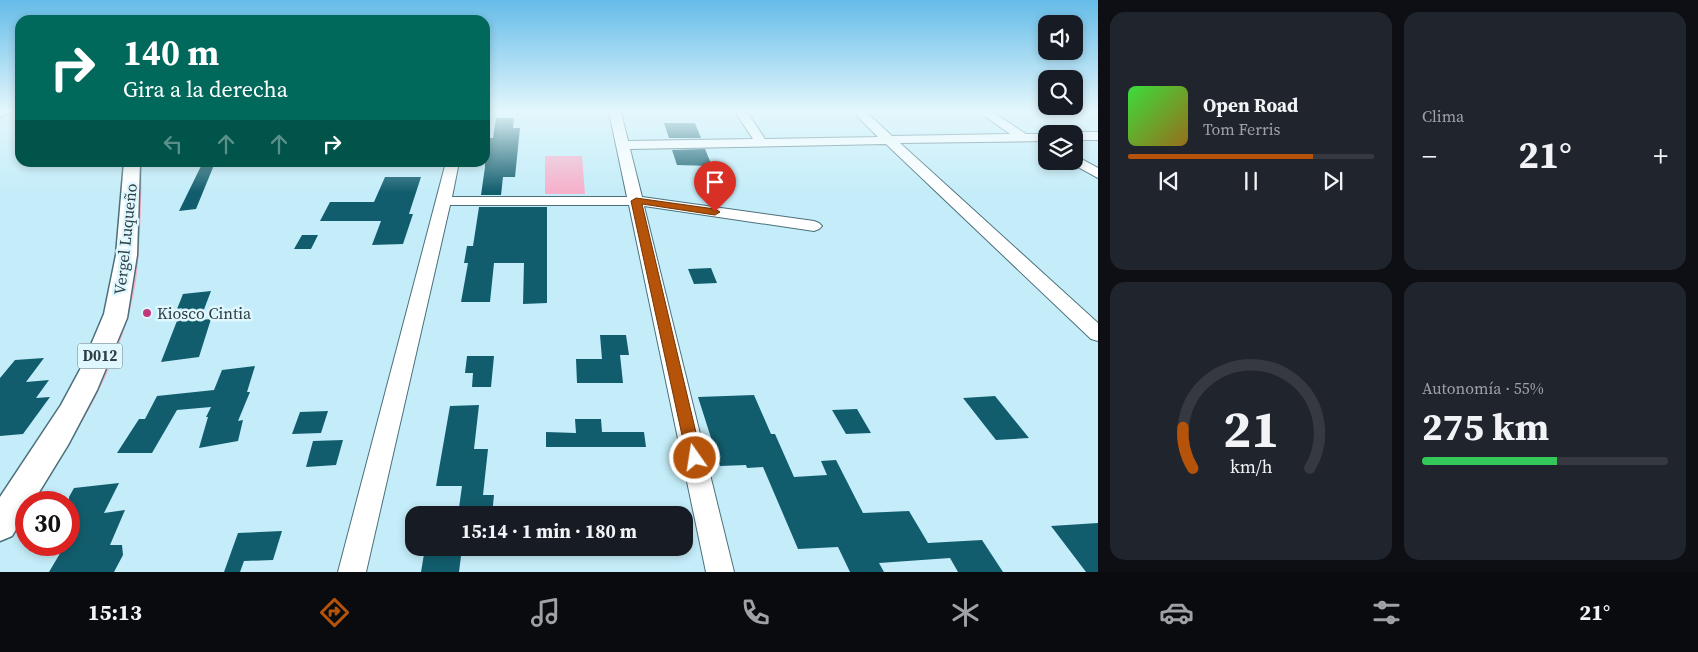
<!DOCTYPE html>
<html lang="es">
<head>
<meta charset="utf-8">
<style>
  :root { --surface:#171b24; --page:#20242c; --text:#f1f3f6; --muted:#9ea1a6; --line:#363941; --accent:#b45309 }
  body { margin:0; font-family:"Source Serif 4",serif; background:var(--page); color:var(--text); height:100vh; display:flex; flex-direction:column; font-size:19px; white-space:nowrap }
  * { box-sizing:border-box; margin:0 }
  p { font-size:16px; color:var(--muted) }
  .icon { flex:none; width:28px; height:28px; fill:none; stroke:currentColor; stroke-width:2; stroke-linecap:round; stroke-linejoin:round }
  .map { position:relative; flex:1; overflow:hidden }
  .sheet { display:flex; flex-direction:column; gap:12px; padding:12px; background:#0d0f14; width:600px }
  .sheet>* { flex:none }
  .hud { position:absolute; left:15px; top:15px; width:475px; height:152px; border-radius:15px; box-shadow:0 2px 8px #0003; background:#00695c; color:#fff; overflow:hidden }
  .controls { position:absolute; left:1038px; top:15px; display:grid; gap:10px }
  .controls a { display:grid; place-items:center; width:45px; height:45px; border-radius:10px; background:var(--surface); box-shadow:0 2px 8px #0003; font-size:25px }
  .speed { position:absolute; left:15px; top:491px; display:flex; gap:10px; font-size:25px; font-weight:700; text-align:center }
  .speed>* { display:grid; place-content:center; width:65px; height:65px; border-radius:50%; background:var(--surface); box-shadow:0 2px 8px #0003; line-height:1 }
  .speed .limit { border:8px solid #d22; background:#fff; color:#111 }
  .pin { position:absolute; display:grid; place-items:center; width:42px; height:42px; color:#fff; margin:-51px -21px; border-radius:50% 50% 50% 0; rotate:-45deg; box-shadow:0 0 5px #0007 }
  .pin .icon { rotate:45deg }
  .me { position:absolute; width:55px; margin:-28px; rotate:347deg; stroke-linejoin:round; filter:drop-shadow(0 0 4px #0008) }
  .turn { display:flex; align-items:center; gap:18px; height:105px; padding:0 25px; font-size:22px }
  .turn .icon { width:65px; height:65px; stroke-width:2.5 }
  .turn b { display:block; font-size:35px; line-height:42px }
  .lanes { display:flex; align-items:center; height:48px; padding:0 25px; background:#0003; justify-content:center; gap:25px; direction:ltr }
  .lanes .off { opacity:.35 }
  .big { font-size:38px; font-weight:700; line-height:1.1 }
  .sheet .card { flex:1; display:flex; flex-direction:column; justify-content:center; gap:8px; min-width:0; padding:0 18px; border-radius:15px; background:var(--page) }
  .sheet .dial { align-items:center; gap:0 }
  .dial svg { height:130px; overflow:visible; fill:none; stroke:var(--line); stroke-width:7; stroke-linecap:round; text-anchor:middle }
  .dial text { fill:var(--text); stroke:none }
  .song { display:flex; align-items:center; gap:15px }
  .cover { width:60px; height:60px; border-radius:8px; background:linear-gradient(135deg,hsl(120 70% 55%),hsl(40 70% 35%)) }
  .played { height:5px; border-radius:2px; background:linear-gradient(90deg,var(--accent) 75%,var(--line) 75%) }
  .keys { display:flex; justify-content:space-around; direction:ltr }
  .heat { display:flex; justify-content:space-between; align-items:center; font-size:28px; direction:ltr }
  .charge { height:8px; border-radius:4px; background:linear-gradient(90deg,#34c759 55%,var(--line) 0) }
  .sheet .tiles { flex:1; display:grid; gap:12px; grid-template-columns:repeat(2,1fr) }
  .trip { position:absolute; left:405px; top:506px; width:288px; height:50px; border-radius:15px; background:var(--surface); box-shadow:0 2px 8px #0003; font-weight:700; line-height:50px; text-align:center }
  .tab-bar { display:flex; height:80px; justify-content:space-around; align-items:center; background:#090b0e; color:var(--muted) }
  .tab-bar .icon { width:35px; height:35px }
  .tab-bar .active { color:var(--accent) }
  .tab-bar b { font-size:22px; color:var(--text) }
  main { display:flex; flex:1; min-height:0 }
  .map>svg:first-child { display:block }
  .green { fill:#f6b0ca }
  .building { fill:#125d6d }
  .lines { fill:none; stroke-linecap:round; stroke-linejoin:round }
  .minor-casing { stroke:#4b707b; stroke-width:2 }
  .major-casing { stroke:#4b707b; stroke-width:3 }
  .minor { fill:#fff; fill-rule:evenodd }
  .major { fill:#fff; fill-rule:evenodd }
  .route { fill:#b45309; stroke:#753606 }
  .poi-dot { fill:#c03a7a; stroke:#dff7fe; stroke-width:2 }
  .labels { text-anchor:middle; stroke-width:5; stroke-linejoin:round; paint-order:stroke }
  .shield { fill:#dff7fe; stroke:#63767b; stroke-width:1 }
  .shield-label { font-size:15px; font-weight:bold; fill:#2e3e43 }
  .street-label { font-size:16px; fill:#2e3e43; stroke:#dff7fe }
  .poi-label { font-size:16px; fill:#2e3e43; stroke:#dff7fe; text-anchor:start }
</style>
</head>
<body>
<main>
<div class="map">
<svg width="1098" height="572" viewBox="0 0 1098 572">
  <rect width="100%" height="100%" fill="#c4edf9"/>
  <path class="green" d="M 545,156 L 582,156 L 585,194 L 545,194 Z
    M 138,163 L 142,163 C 141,202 141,242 136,281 C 124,361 75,434 35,502 L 29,502 L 96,385 Z"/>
  <path class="building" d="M 496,118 L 514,118 L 513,128 L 520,128 L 515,177 L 503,177 L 501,195 L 481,195 L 485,167 L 485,138 L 493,138 Z
    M 664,123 L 695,123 L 701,138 L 669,138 Z
    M 705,149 L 712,166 L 677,165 L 672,150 Z
    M 203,162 L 214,165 L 196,209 L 179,211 Z
    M 385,177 L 421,177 L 409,214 L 413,214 L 403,244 L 372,245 L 381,221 L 320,221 L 330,202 L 374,202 Z
    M 479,207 L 547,207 L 547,303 L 523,304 L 524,263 L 494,263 L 490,302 L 461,302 L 468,263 L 464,263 L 467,246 L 473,246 Z
    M 302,235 L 318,235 L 311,249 L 294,249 Z
    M 711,268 L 717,283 L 694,284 L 688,269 Z
    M 211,291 L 200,320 L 211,319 L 199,357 L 161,362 L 182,308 L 177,309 L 183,294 Z
    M 600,335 L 626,335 L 629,355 L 620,355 L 623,383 L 577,383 L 576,359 L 602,359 Z
    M 467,356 L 494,356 L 491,387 L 472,387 L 473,373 L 465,373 Z
    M 44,358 L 26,382 L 49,380 L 36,398 L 50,397 L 23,434 L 0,436 L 0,378 L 15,360 Z
    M 255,366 L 247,392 L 250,392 L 238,421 L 243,420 L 238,441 L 199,448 L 208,417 L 206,417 L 211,407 L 177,410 L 152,453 L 117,453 L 139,419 L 145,419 L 157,396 L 214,390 L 222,370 Z
    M 754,395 L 771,434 L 775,434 L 794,477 L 827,475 L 821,461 L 836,460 L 863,513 L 909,511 L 928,543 L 982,540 L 1003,572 L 958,572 L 950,558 L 879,563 L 884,572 L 850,572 L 838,547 L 798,549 L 763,467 L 747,468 L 746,465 L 720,466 L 698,397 Z
    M 995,396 L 1029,438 L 996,440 L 963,398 Z
    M 479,405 L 474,449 L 488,449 L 483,495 L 494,495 L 492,515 L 458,515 L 462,486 L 436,486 L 450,406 Z
    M 857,409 L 871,433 L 846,434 L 832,410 Z
    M 328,411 L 321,433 L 292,434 L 300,412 Z
    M 575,419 L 601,419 L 602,432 L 644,432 L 646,447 L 546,447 L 546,432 L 576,433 Z
    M 343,440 L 336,465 L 306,467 L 313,441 Z
    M 119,483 L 104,513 L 125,510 L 110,545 L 122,545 L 123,555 L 114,572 L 49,572 L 65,545 L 69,545 L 69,497 L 74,488 Z
    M 1098,523 L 1098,572 L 1086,572 L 1051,526 Z
    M 282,531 L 273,560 L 244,561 L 240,572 L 224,572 L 238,533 Z
    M 425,548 L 462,548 L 459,572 L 421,572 Z"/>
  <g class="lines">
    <defs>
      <path id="minor" d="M 0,112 L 8,112 L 0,117 Z
        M 609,112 L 621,112 L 628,141 L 753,139 L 735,112 L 747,112 L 765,139 L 878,137 L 853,112 L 866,112 L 892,136 L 1010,134 L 979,112 L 993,112 L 1026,134 L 1048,134 L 1046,141 L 900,143 L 1098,323 L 1098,341 L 1091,339 L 886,144 L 630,149 L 642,197 L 814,221 L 819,223 L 822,226 L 819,229 L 814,231 L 644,206 L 734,572 L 706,572 L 629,205 L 450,205 L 366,572 L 338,572 L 446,162 L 459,162 L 452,197 L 627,197 Z
        M 1074,132 L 1098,132 L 1098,140 L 1074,140 L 1074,134 L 1070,134 Z
        M 1074,155 L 1098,168 L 1098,178 L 1069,162 L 1074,161 Z"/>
      <path id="major" d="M 124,162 L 140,162 L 137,255 L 127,318 L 97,390 L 68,445 L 33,502 L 26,502 L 26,513 L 12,536 L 0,541 L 0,497 L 61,405 L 82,366 L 104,314 L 116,255 Z"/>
    </defs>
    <use href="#minor" class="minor-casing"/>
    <use href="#major" class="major-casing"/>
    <use href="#minor" class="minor"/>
    <use href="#major" class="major"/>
  </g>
  <linearGradient id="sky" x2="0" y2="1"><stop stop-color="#65bce8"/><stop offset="0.58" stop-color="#e4f7fc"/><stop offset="1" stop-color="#e4f7fc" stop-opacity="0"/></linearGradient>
  <rect width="1098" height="192" fill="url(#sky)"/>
  <path class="route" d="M 636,198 L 715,209 L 720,212 L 715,215 L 642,204 L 702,458 L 700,463 L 695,465 L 689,463 L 687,458 L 631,201 Z"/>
  <circle class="poi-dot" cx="147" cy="313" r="5"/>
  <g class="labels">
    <rect class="shield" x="77.5" y="343.5" width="45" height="25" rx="4"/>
    <g class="shield-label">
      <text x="100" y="361">D012</text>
    </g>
    <g class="street-label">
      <text transform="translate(125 239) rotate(-84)" y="6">Vergel Luqueño</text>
    </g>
    <g class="poi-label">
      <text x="157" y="319">Kiosco Cintia</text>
    </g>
  </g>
</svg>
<div class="controls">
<a><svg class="icon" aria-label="sound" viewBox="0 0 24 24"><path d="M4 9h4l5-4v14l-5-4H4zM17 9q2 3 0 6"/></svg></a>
<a><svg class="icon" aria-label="search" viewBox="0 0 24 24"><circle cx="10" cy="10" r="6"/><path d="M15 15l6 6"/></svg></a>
<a><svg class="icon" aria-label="layers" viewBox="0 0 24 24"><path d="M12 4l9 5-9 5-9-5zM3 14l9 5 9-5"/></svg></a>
</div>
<div class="speed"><div class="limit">30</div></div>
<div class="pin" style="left:715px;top:212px;background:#d93025"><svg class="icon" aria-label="arrive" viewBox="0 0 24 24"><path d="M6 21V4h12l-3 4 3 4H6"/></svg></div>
<svg class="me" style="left:695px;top:458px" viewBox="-20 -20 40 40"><circle r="17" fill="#b45309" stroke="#fff" stroke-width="3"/><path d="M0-11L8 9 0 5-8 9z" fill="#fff"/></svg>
<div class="trip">15:14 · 1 min · 180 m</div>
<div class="hud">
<div class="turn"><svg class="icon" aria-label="right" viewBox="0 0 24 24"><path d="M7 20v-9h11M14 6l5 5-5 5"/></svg><div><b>140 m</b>Gira a la derecha</div></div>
<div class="lanes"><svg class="icon off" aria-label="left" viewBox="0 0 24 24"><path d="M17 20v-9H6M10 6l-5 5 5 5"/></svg><svg class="icon off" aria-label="ahead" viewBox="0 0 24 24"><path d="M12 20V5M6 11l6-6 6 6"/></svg><svg class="icon off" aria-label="ahead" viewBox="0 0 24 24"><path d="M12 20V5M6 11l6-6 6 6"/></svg><svg class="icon" aria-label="right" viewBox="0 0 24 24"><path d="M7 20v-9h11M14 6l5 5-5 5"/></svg></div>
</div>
</div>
<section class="sheet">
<div class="tiles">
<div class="card">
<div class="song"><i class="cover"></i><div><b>Open Road</b><p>Tom Ferris</p></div></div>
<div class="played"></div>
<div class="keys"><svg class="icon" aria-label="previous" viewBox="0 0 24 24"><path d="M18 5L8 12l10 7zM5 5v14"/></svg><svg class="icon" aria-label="pause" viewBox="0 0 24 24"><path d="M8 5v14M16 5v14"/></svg><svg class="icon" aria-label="next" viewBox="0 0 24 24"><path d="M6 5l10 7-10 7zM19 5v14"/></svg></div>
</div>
<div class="card"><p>Clima</p>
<div class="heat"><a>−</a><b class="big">21°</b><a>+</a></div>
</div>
<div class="card dial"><svg viewBox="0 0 100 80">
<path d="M14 69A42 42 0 1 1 86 69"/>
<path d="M14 69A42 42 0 0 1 8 44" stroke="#b45309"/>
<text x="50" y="56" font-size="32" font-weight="700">21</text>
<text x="50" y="72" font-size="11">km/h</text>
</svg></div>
<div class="card"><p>Autonomía · 55%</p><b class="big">275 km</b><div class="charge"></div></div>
</div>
</section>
</main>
<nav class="tab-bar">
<b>15:13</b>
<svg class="icon active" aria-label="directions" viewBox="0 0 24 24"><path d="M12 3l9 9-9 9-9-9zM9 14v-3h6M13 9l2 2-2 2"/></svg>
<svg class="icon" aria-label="music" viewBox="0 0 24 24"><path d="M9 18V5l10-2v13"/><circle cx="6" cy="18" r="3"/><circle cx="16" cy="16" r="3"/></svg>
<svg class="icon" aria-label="phone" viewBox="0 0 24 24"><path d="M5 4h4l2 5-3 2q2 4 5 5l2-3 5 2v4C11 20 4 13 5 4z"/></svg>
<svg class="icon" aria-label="climate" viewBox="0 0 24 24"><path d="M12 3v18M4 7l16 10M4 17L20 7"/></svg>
<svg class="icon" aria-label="car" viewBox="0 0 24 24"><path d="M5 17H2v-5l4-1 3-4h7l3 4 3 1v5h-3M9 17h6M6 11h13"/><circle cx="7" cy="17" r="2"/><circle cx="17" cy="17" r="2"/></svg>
<svg class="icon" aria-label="filters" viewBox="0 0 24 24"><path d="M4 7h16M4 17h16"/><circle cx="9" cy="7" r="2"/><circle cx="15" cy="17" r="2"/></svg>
<b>21°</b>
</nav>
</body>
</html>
